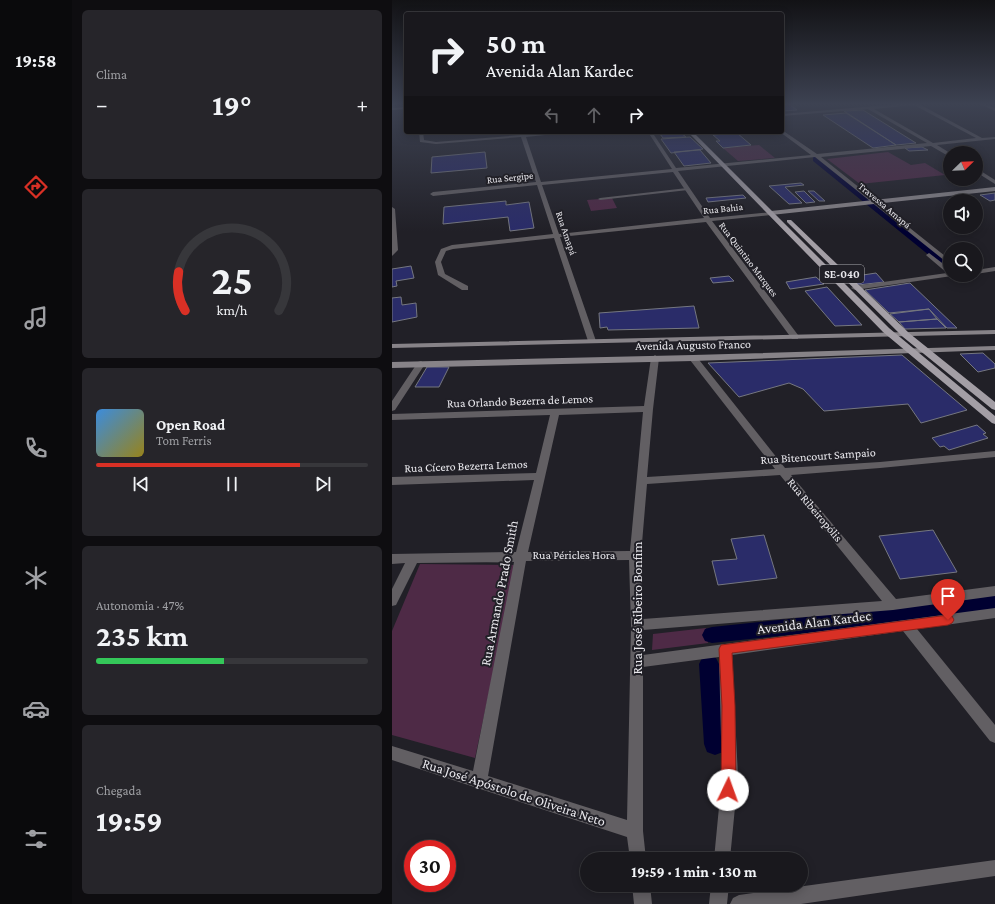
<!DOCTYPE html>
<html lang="pt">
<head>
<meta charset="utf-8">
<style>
  :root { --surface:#19181d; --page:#26252a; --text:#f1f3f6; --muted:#9fa0a4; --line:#37373b; --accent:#d93025 }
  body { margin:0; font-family:"Crimson Pro",serif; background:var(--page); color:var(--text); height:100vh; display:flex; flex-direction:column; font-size:15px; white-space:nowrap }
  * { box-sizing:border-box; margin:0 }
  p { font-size:13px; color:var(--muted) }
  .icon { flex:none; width:22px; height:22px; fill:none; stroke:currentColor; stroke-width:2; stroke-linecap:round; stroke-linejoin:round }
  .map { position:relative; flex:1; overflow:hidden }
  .panel { display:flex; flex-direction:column; gap:10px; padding:10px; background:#0e0d10; width:320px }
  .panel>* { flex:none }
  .hud { position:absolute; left:12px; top:12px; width:380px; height:122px; border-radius:4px; box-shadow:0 2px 10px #0003,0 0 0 1px var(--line); background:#19181d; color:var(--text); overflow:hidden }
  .needle { width:26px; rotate:67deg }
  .buttons { position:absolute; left:551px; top:146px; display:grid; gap:8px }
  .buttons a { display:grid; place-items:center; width:40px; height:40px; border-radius:50%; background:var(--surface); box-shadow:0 2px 10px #0003,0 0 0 1px var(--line); font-size:20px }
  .speed { position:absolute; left:12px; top:840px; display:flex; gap:8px; font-size:20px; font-weight:700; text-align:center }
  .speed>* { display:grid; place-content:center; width:52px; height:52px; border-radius:50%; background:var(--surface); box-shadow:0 2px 10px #0003,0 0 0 1px var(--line); line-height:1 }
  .speed .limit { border:6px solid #d22; background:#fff; color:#111 }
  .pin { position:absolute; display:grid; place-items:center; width:34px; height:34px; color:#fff; margin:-41px -17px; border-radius:50% 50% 50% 0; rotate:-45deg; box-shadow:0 0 4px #0007 }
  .pin .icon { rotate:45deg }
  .me { position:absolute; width:44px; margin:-22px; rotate:3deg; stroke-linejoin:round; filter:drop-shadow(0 0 3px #0008) }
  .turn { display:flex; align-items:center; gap:14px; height:84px; padding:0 16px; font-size:18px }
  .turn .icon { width:52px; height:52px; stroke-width:2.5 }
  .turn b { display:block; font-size:28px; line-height:34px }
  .lanes { display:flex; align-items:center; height:38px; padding:0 16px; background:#0003; justify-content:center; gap:20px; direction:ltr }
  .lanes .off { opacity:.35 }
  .big { font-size:30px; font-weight:700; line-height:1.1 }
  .panel .card { flex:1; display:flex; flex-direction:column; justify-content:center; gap:6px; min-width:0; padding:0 14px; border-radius:6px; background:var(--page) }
  .panel .dial { align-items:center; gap:0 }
  .dial svg { height:104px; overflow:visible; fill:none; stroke:var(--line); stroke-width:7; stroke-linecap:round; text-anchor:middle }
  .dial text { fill:var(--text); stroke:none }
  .song { display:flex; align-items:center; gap:12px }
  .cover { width:48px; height:48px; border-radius:6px; background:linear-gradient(135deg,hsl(210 70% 55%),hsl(50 70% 35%)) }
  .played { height:4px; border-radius:2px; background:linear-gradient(90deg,var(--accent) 75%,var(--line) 75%) }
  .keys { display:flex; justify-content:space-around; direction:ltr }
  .heat { display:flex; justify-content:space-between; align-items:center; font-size:22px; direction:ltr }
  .charge { height:6px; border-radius:3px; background:linear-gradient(90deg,#34c759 47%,var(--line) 0) }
  .trip { position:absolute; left:188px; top:852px; width:228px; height:40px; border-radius:20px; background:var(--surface); box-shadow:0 2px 10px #0003,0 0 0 1px var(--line); font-weight:700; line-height:40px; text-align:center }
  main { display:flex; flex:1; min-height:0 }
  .menu { display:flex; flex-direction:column; width:72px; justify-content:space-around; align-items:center; background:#0a0a0c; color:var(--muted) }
  .menu .icon { width:28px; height:28px }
  .menu .active { color:var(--accent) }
  .menu b { font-size:18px; color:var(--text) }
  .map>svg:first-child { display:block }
  .green { fill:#4e2a46 }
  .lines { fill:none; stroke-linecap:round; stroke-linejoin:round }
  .canal { fill:#000031; fill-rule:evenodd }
  .building { fill:#2a2c69; stroke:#757780 }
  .service { fill:#625f63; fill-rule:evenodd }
  .minor { fill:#625f63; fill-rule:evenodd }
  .secondary { fill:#878388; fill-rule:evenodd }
  .primary { fill:#a39ea5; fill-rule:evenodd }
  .route { fill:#d93025; stroke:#8d1f18 }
  .labels { text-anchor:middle; stroke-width:4; stroke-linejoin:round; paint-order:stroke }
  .far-street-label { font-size:10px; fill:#e9e8ed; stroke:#212027 }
  .shield { fill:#212027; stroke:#adacb2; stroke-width:1 }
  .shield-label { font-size:11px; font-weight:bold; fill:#e9e8ed }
  .street-label { font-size:12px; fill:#e9e8ed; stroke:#212027 }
  .near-street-label { font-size:14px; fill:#e9e8ed; stroke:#212027 }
</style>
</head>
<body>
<main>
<nav class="menu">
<b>19:58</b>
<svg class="icon active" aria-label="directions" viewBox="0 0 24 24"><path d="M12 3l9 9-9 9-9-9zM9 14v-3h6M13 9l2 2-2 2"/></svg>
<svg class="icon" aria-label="music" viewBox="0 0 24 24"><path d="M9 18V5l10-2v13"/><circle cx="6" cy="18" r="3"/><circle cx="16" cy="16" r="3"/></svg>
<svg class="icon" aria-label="phone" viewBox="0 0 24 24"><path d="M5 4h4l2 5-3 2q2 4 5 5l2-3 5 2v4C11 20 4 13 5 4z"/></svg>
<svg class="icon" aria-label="climate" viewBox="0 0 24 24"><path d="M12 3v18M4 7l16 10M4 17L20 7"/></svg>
<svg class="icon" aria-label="car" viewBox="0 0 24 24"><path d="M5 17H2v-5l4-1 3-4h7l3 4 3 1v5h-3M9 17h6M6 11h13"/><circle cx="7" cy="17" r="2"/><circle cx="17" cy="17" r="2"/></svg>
<svg class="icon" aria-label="filters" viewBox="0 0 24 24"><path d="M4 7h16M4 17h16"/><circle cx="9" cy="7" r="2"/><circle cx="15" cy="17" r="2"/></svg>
</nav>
<section class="panel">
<div class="card"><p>Clima</p>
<div class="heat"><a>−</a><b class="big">19°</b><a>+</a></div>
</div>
<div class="card dial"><svg viewBox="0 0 100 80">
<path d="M14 69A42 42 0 1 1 86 69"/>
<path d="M14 69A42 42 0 0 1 9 39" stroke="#d93025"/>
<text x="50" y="56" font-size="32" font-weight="700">25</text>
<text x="50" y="72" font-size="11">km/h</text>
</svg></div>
<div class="card">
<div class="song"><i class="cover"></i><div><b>Open Road</b><p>Tom Ferris</p></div></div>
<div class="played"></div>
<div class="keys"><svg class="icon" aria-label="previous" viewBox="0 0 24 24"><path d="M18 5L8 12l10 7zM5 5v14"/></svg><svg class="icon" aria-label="pause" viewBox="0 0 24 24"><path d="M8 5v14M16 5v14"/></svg><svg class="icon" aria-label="next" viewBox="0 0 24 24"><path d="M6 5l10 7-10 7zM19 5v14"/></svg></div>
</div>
<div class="card"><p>Autonomia · 47%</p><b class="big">235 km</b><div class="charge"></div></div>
<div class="card"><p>Chegada</p><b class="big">19:59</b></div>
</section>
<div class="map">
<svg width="603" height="904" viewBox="0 0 603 904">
  <rect width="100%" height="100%" fill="#212027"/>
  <path class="green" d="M 367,145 L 383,158 L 346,161 L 331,148 Z
    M 496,152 L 519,165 L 533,163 L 553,175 L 468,184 L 435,159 Z
    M 220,198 L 225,208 L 199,211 L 195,200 Z
    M 28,564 L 124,565 L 83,758 L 0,735 L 0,631 Z
    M 314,628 L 316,643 L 260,650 L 261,634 Z"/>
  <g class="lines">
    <path class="canal" d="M 421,157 L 427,157 L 558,262 L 558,270 L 554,269 L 421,161 Z
      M 603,594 L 603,610 L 510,623 L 320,643 L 313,641 L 310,635 L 313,629 L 320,627 L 510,607 Z
      M 317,655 L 324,658 L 327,664 L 334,744 L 331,752 L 323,755 L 315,752 L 312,744 L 307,664 L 310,658 Z"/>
  </g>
  <path class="building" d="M 390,104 L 397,104 L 405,110 L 390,111 Z
    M 471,110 L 524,143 L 504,145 L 452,111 Z
    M 454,113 L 504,145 L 481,148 L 431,115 Z
    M 289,133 L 294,137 L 271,138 L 268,134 Z
    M 345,133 L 359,145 L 331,148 L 324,141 L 328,141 L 321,135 Z
    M 298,137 L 311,149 L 279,153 L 269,139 Z
    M 530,147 L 536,150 L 517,151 L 513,148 Z
    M 308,150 L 319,163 L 292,166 L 282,152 Z
    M 93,152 L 95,168 L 39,173 L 40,157 Z
    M 409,183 L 412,185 L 393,187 L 410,203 L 397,204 L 377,186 Z
    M 412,191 L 423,202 L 414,203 L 403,192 Z
    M 416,191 L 422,191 L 433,201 L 427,201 Z
    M 603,193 L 603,200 L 598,201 L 588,195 Z
    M 351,195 L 354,198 L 316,202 L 314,198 Z
    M 114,201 L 114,205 L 137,202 L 142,228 L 118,231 L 116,217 L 51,224 L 52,207 Z
    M 19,266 L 22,278 L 4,281 L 5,286 L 0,287 L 0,269 Z
    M 484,273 L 492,282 L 466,285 L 458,277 Z
    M 337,276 L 342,281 L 321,283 L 318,278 Z
    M 424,277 L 432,284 L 398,289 L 394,282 Z
    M 518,283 L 565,328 L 555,328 L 537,309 L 497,313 L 473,290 Z
    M 435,287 L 470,325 L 443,326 L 413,291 Z
    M 9,297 L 10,305 L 24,303 L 25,317 L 0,322 L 0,298 Z
    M 302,306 L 307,328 L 216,330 L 215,327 L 208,328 L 207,313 Z
    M 537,309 L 545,319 L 507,322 L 498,314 Z
    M 545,319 L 554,328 L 513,329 L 507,322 Z
    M 591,353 L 603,364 L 603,368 L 586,372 L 568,354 Z
    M 510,355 L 575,410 L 529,423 L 516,404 L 432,411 L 411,389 L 397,383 L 347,397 L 316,363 Z
    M 35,367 L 57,367 L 47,387 L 23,387 Z
    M 585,425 L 594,433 L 591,434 L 596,438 L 557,450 L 552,446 L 548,447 L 540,438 Z
    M 541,530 L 565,572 L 508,579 L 487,536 Z
    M 372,535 L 385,578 L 326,585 L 320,561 L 345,559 L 339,539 Z"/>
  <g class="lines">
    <path class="service" d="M 295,188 L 297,189 L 296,190 L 208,200 L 206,199 L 208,198 Z"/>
    <path class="minor" d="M 0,104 L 3,104 L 2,109 L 0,110 Z
      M 506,104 L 527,104 L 590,138 L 603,137 L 603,139 L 545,145 L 558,153 L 558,157 L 539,146 L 429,157 L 558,260 L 558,265 L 423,157 L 286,171 L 318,218 L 381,212 L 381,214 L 379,215 L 320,221 L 406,335 L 406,339 L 400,339 L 314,222 L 168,237 L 204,341 L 200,343 L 196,341 L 162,238 L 61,249 L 54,251 L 49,262 L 53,274 L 76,286 L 76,290 L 70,290 L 46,275 L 43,262 L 49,249 L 60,245 L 161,234 L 145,185 L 41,196 L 38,194 L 41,192 L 144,182 L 129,137 L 44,144 L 28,142 L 27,132 L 31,132 L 32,140 L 44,142 L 129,135 L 128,132 L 132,132 L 133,134 L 181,132 L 134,137 L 149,182 L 280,169 L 256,132 L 260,132 L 284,168 L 419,155 L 388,132 L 390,132 L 390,130 L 425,154 L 535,143 L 476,109 L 390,116 L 390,114 ZM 522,105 L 584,138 L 541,143 L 482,109 ZM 281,172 L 312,218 L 167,234 L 150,185 Z
      M 588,104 L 593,104 L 603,108 L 603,111 Z
      M 584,168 L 603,180 L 603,184 L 584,172 Z
      M 0,207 L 3,209 L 6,250 L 0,256 Z
      M 537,253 L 558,269 L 558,275 L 562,275 L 560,276 L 463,290 L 459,288 L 463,286 L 555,273 L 535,256 L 534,255 Z
      M 603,267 L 603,271 L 584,274 L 584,270 Z
      M 263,355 L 267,358 L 261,409 L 255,477 L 383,469 L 298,360 L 297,358 L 301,355 L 304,356 L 393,468 L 488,462 L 603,451 L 603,457 L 488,468 L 399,475 L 504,599 L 603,586 L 603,596 L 501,610 L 251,630 L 251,655 L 603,608 L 603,618 L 525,629 L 603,725 L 603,743 L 598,741 L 511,631 L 340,655 L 346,776 L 338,859 L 322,859 L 330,776 L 327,657 L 251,667 L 251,831 L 254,859 L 238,859 L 235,837 L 0,760 L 0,746 L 81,771 L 122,562 L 25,563 L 4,605 L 0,606 L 0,589 L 13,563 L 0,564 L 0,554 L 124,552 L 142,480 L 0,485 L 0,477 L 144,473 L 158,415 L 0,420 L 0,414 L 252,406 L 259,358 ZM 251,412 L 238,551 L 136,552 L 167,415 ZM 388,475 L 490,601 L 251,619 L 249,555 L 255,484 ZM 237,560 L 239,625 L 235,820 L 96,776 L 134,561 Z
      M 29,361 L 33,364 L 3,410 L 0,411 L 0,401 L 26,362 Z
      M 603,860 L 603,876 L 409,904 L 338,904 L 341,898 L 347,895 Z
      M 240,885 L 258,885 L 260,904 L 242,904 Z
      M 319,885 L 337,885 L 335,904 L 317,904 Z"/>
    <path class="secondary" d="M 14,107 L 14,109 L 0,110 L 0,108 Z
      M 603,187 L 603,191 L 379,215 L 376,213 L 379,211 Z
      M 603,330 L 603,334 L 0,348 L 0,344 Z
      M 603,346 L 603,350 L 301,361 L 0,368 L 0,362 L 301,355 Z"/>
    <path class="primary" d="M 296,132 L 301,132 L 497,328 L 603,416 L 603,424 L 600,423 L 491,332 Z
      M 395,220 L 399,220 L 517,333 L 603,402 L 603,410 L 600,409 L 511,337 L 395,222 Z"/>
  </g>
  <linearGradient id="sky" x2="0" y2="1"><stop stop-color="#121215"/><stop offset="0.45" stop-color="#3d4252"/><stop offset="1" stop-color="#3d4252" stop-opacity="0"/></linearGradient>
  <rect width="603" height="231" fill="url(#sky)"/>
  <path class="route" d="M 556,615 L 560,616 L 562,620 L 560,623 L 556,625 L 340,653 L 343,706 L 344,790 L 342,795 L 336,797 L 331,795 L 329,790 L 330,706 L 327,649 L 329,645 Z"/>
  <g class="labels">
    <g class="far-street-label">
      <text transform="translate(118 177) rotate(-6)" y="4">Rua Sergipe</text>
      <text transform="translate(493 205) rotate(40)" y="4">Travessa Amapá</text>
      <text transform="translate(331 208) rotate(-6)" y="4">Rua Bahia</text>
      <text transform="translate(175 233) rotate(71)" y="4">Rua Amapá</text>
      <text transform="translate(357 259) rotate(53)" y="4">Rua Quintino Marques</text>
    </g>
    <rect class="shield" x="428" y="265" width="44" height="18" rx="3"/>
    <g class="shield-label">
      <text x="450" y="278">SE-040</text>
    </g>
    <g class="street-label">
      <text transform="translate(301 345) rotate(-1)" y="4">Avenida Augusto Franco</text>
      <text transform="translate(128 401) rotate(-2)" y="4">Rua Orlando Bezerra de Lemos</text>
      <text transform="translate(426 456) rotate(-4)" y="4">Rua Bitencourt Sampaio</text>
      <text transform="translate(74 466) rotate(-2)" y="4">Rua Cícero Bezerra Lemos</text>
      <text transform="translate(423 510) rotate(50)" y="4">Rua Ribeiropólis</text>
      <text x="182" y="559">Rua Péricles Hora</text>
    </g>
    <g class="near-street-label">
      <text transform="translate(107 593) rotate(-79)" y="5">Rua Armando Prado Smith</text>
      <text transform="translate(245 608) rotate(-90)" y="5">Rua José Ribeiro Bonfim</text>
      <text transform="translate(422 622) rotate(-7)" y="5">Avenida Alan Kardec</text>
      <text transform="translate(122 792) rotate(18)" y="5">Rua José Apóstolo de Oliveira Neto</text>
    </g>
  </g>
</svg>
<div class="buttons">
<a><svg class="needle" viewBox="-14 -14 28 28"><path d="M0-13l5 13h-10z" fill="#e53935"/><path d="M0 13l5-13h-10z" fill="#9fa0a4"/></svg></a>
<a><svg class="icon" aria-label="sound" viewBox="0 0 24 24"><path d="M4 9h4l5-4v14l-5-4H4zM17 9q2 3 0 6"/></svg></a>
<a><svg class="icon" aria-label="search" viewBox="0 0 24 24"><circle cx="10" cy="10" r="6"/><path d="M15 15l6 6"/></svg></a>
</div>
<div class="speed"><div class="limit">30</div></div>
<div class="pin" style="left:556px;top:620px;background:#d93025"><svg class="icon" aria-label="arrive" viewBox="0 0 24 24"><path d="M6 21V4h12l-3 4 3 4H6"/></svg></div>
<svg class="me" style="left:336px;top:790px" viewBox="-20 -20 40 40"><circle r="19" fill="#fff"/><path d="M0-13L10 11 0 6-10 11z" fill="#d93025"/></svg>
<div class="trip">19:59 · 1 min · 130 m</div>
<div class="hud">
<div class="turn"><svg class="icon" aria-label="right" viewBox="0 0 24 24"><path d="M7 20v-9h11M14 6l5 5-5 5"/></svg><div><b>50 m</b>Avenida Alan Kardec</div></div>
<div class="lanes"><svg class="icon off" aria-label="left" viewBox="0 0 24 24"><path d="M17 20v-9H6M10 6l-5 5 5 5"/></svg><svg class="icon off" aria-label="ahead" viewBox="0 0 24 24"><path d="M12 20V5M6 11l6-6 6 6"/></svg><svg class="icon" aria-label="right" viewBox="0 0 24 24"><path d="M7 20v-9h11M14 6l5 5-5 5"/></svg></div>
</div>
</div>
</main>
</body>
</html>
